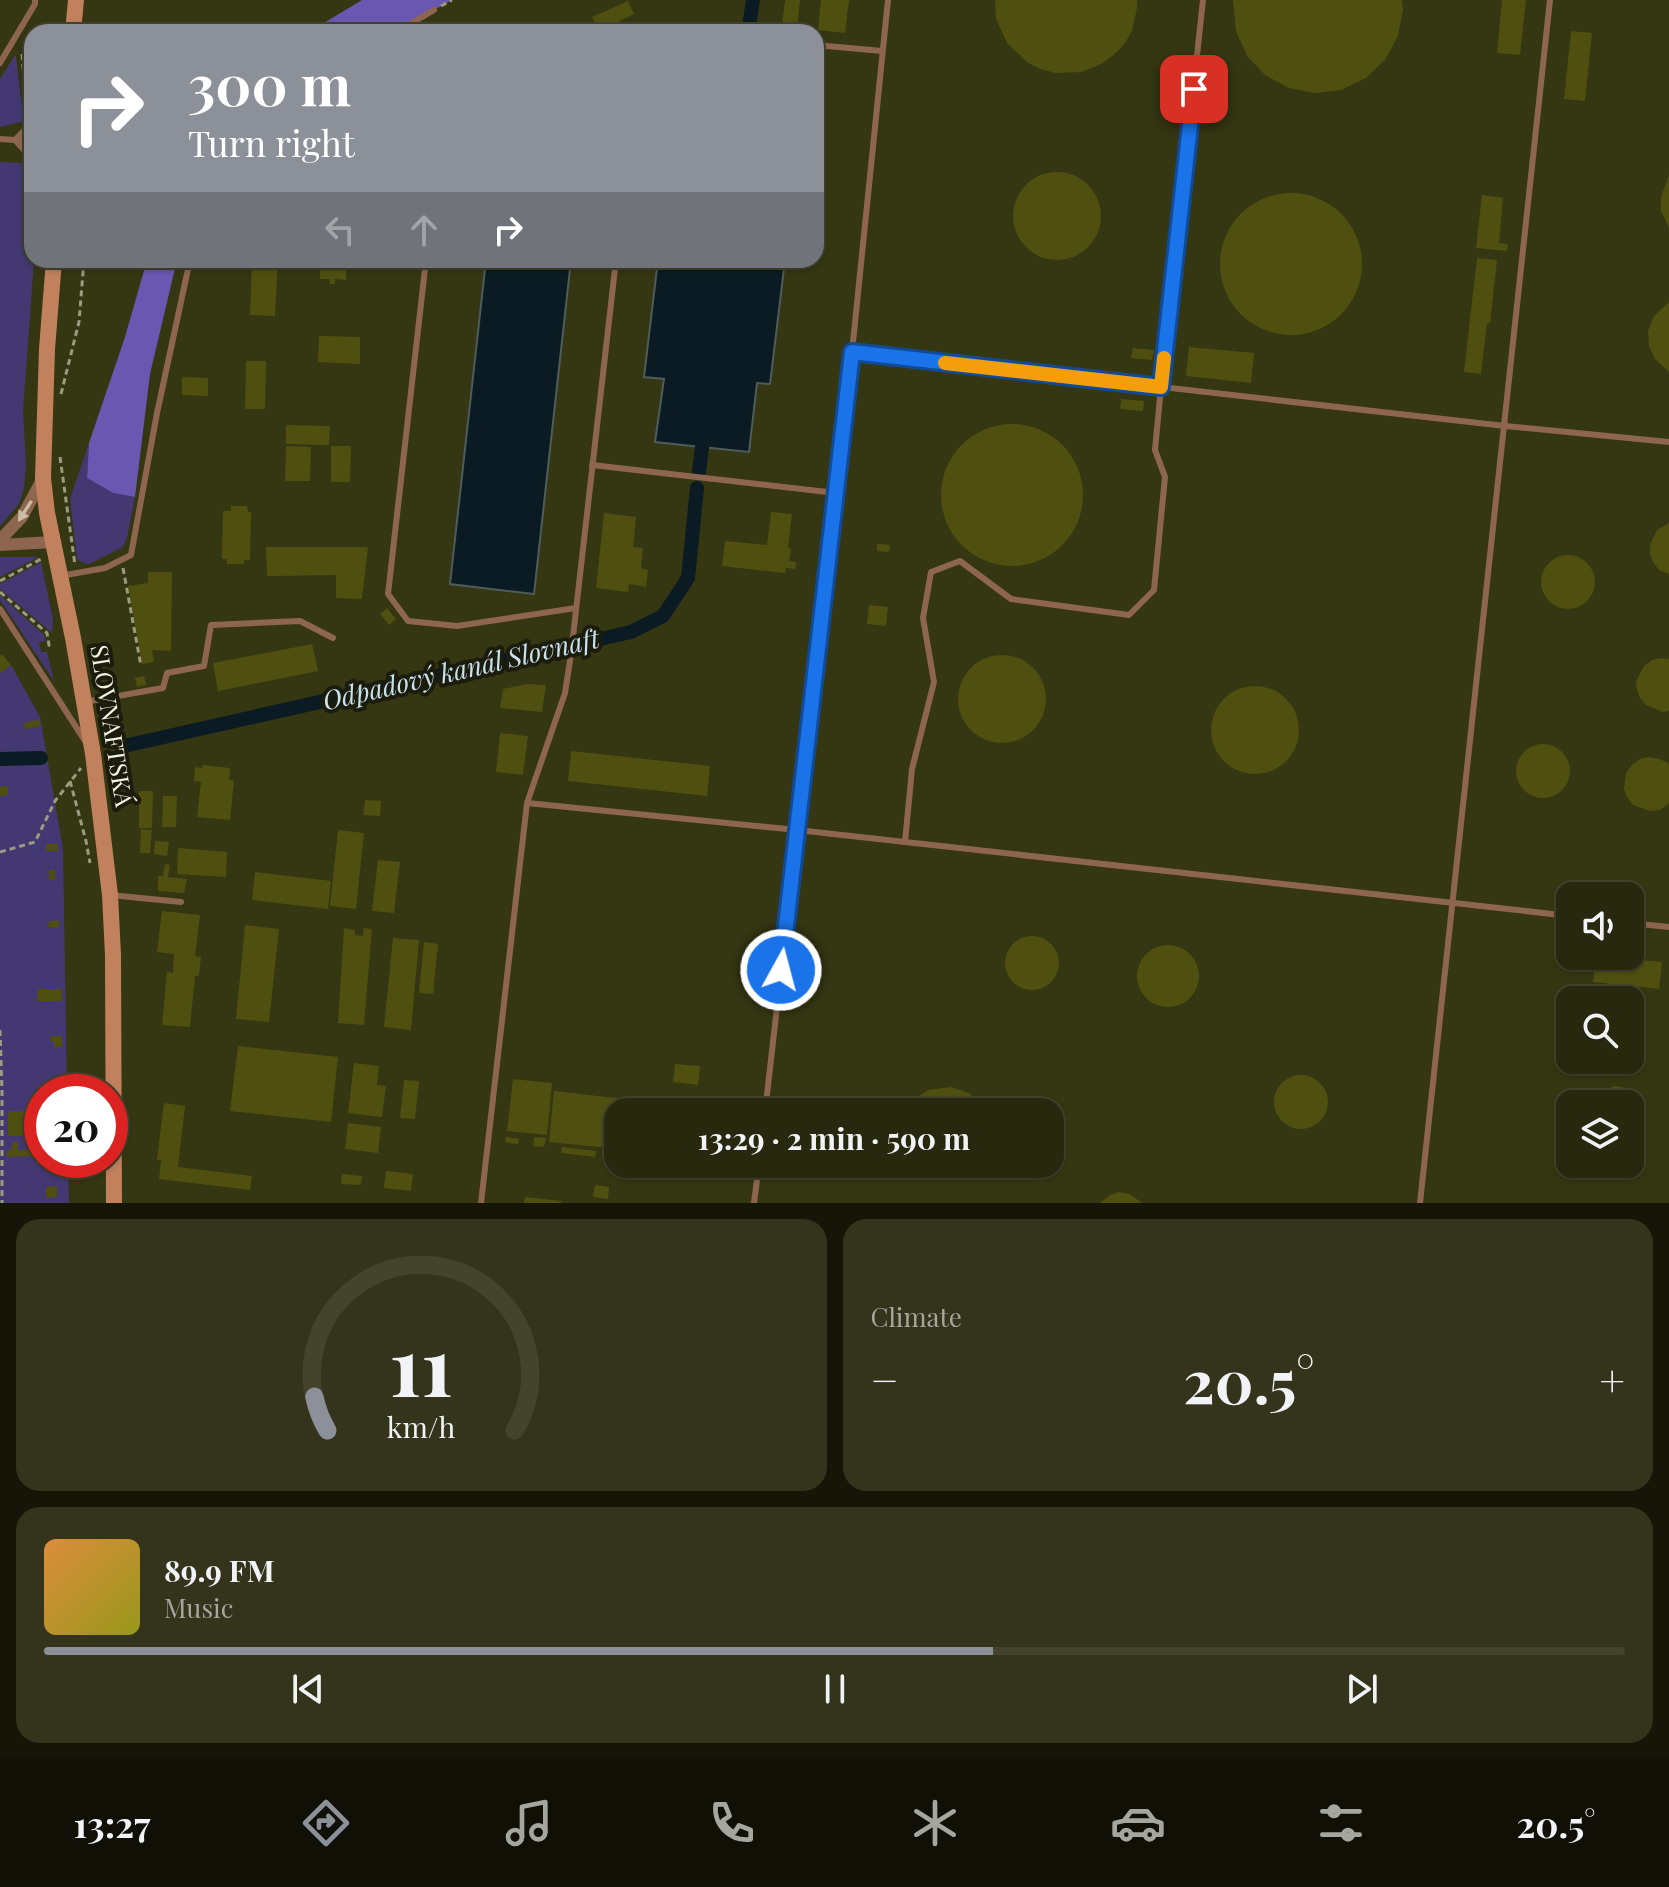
<!DOCTYPE html>
<html lang="en">
<head>
<meta charset="utf-8">
<style>
  :root { --surface:#28280e; --page:#34341c; --text:#f1f3f6; --muted:#a5a69e; --line:#44442e; --accent:#8c9099 }
  body { margin:0; font-family:"Playfair Display",serif; background:var(--page); color:var(--text); height:100vh; display:flex; flex-direction:column; font-size:30px; white-space:nowrap }
  * { box-sizing:border-box; margin:0 }
  p { font-size:26px; color:var(--muted) }
  .icon { flex:none; width:44px; height:44px; fill:none; stroke:currentColor; stroke-width:2; stroke-linecap:round; stroke-linejoin:round }
  .map { position:relative; height:1203px; overflow:hidden }
  .panel { display:flex; flex-direction:column; gap:16px; padding:16px; background:#161608; flex:1 }
  .panel>* { flex:none }
  .guide { position:absolute; left:24px; top:24px; width:800px; height:244px; border-radius:24px; box-shadow:0 2px 6px #0004,0 0 0 2px var(--line); background:#8c9099; color:#fff; overflow:hidden }
  .buttons { position:absolute; left:1556px; top:882px; display:grid; gap:16px }
  .buttons a { display:grid; place-items:center; width:88px; height:88px; border-radius:16px; background:var(--surface); box-shadow:0 2px 6px #0004,0 0 0 2px var(--line); font-size:40px }
  .speed { position:absolute; left:24px; top:1074px; display:flex; gap:16px; font-size:40px; font-weight:700; text-align:center }
  .speed>* { display:grid; place-content:center; width:104px; height:104px; border-radius:50%; background:var(--surface); box-shadow:0 2px 6px #0004,0 0 0 2px var(--line); line-height:1 }
  .speed .limit { border:12px solid #d22; background:#fff; color:#111 }
  .pin { position:absolute; display:grid; place-items:center; width:68px; height:68px; color:#fff; margin:-34px; border-radius:16px; box-shadow:0 4px 12px #0006 }
  .me { position:absolute; width:88px; margin:-44px; rotate:7deg; stroke-linejoin:round; filter:drop-shadow(0 0 6px #0008) }
  .turn { display:flex; align-items:center; gap:28px; height:168px; padding:0 32px; font-size:36px }
  .turn .icon { width:104px; height:104px; stroke-width:2.5 }
  .turn b { display:block; font-size:56px; line-height:68px }
  .lanes { display:flex; align-items:center; height:76px; padding:0 32px; background:#0003; justify-content:center; gap:40px; direction:ltr }
  .lanes .off { opacity:.35 }
  .big { font-size:60px; font-weight:700; line-height:1.1 }
  .panel .tile { flex:1; display:flex; flex-direction:column; justify-content:center; gap:12px; min-width:0; padding:0 28px; border-radius:24px; background:var(--page) }
  .panel .dial { align-items:center; gap:0 }
  .dial svg { height:208px; overflow:visible; fill:none; stroke:var(--line); stroke-width:7; stroke-linecap:round; text-anchor:middle }
  .dial text { fill:var(--text); stroke:none }
  .song { display:flex; align-items:center; gap:24px }
  .cover { width:96px; height:96px; border-radius:12px; background:linear-gradient(135deg,hsl(30 70% 55%),hsl(60 70% 35%)) }
  .played { height:8px; border-radius:4px; background:linear-gradient(90deg,var(--accent) 60%,var(--line) 60%) }
  .keys { display:flex; justify-content:space-around; direction:ltr }
  .heat { display:flex; justify-content:space-between; align-items:center; font-size:44px; direction:ltr }
  .panel .tiles { flex:1; display:grid; gap:16px; grid-template-columns:1fr 1fr }
  .tile:last-child { grid-column:span 2 }
  .trip { position:absolute; left:604px; top:1098px; width:460px; height:80px; border-radius:24px; background:var(--surface); box-shadow:0 2px 6px #0004,0 0 0 2px var(--line); font-weight:700; line-height:80px; text-align:center }
  .dock { display:flex; height:128px; justify-content:space-around; align-items:center; background:#101006; color:var(--muted) }
  .dock .icon { width:56px; height:56px }
  .dock .on { color:var(--accent) }
  .dock b { font-size:36px; color:var(--text) }
  .map>svg:first-child { display:block }
  .green { fill:#443873 }
  .forest { fill:#6a57b1 }
  .water { fill:#0a1b23; stroke:#505c5c; stroke-width:2 }
  .lines { fill:none; stroke-linecap:round; stroke-linejoin:round }
  .canal { stroke:#0a1b23; stroke-width:14 }
  .building { fill:#4f5010 }
  .path { stroke:#9a9b7f; stroke-width:3; stroke-dasharray:6 4; stroke-linecap:butt }
  .service { stroke:#8e664f; stroke-width:6 }
  .minor { stroke:#8e664f; stroke-width:12 }
  .secondary { stroke:#c1815d; stroke-width:16 }
  .oneway { fill:#cbbca6 }
  .route-casing { stroke:#114b97; stroke-width:20 }
  .route { stroke:#1a73e8; stroke-width:14 }
  .slow { stroke:#f59e0b; stroke-width:14 }
  .labels { text-anchor:middle; stroke-width:8; stroke-linejoin:round; paint-order:stroke }
  .street-label { font-size:24px; fill:#f3f5e0; stroke:#1c1c0d }
  .water-label { font-size:26px; font-style:italic; fill:#c8e2f0; stroke:#1c1c0d }
</style>
</head>
<body>
<div class="map">
<svg width="1669" height="1203" viewBox="0 0 1669 1203">
  <rect width="100%" height="100%" fill="#353612"/>
  <path class="green" d="M 15,55 L 16,57 L 22,107 L 28,118 L 21,122 L 0,127 L 0,79 Z
    M 0,162 L 26,163 L 32,171 L 32,260 L 34,260 L 23,411 L 26,466 L 24,488 L 19,504 L 0,526 Z
    M 89,443 L 87,478 L 113,493 L 135,497 L 127,538 L 123,547 L 89,564 L 83,563 L 77,559 L 70,499 Z
    M 0,557 L 39,557 L 0,577 Z
    M 41,562 L 53,620 L 52,633 L 0,589 L 0,584 Z
    M 0,595 L 44,635 L 46,641 L 39,642 L 41,652 L 47,652 L 54,681 L 0,600 Z
    M 11,665 L 40,717 L 63,849 L 67,1092 L 42,1092 L 42,1160 L 68,1160 L 69,1203 L 0,1203 L 0,673 Z"/>
  <path class="forest" d="M 362,0 L 452,0 L 394,32 L 309,32 Z
    M 147,260 L 177,260 L 150,374 L 135,497 L 113,493 L 87,478 L 89,443 L 125,337 Z"/>
  <path class="water" d="M 486,260 L 571,260 L 534,594 L 450,584 Z
    M 658,260 L 785,260 L 770,384 L 757,383 L 749,452 L 655,442 L 664,379 L 644,377 Z"/>
  <g class="lines">
    <path class="canal" d="M 749,27 L 753,0
      M 699,471 L 704,432
      M 124,746 L 631,632 L 663,616 L 688,578 L 697,488
      M 0,759 L 41,758"/>
  </g>
  <path class="building" d="M 785,0 L 800,0 L 797,28 L 782,26 Z
    M 821,0 L 849,0 L 845,33 L 818,30 Z
    M 995,0 L 1137,0 L 1137,8 L 1132,31 L 1125,43 L 1116,53 L 1103,63 L 1082,72 L 1055,73 L 1038,68 L 1027,62 L 1007,43 L 996,19 Z
    M 1233,0 L 1402,0 L 1403,10 L 1398,36 L 1385,60 L 1366,78 L 1341,90 L 1315,93 L 1289,88 L 1265,75 L 1247,56 L 1236,31 Z
    M 1502,0 L 1526,0 L 1520,55 L 1497,53 Z
    M 628,1 L 634,14 L 619,21 L 623,32 L 599,32 L 592,17 Z
    M 1571,31 L 1592,33 L 1585,101 L 1564,99 Z
    M1013 216a44 44 0 1 1 88 0a44 44 0 1 1-88 0Z
    M 1669,175 L 1669,228 L 1661,211 L 1661,197 Z
    M1220 264a71 71 0 1 1 142 0a71 71 0 1 1-142 0Z
    M 1482,195 L 1503,198 L 1499,243 L 1508,244 L 1507,251 L 1476,248 Z
    M 1477,258 L 1497,260 L 1490,323 L 1487,323 L 1481,374 L 1464,372 Z
    M 252,260 L 278,260 L 275,316 L 250,315 Z
    M 320,260 L 346,260 L 346,280 L 335,279 L 335,284 L 330,284 L 330,279 L 320,279 Z
    M 1669,302 L 1669,372 L 1655,359 L 1649,346 L 1648,331 L 1654,316 Z
    M 319,336 L 360,337 L 360,364 L 318,362 Z
    M 1189,347 L 1254,353 L 1251,383 L 1186,376 Z
    M 1133,348 L 1154,350 L 1152,360 L 1131,358 Z
    M 246,361 L 266,361 L 265,409 L 245,409 Z
    M 182,377 L 208,378 L 208,396 L 182,395 Z
    M 1121,399 L 1144,401 L 1143,411 L 1120,409 Z
    M941 495a71 71 0 1 1 142 0a71 71 0 1 1-142 0Z
    M 286,425 L 330,426 L 329,445 L 286,444 Z
    M 286,446 L 311,447 L 310,481 L 285,481 Z
    M 331,446 L 351,446 L 350,482 L 331,482 Z
    M 231,506 L 247,506 L 248,512 L 251,512 L 250,560 L 244,560 L 244,564 L 227,564 L 227,559 L 222,559 L 223,511 L 231,511 Z
    M 771,512 L 792,514 L 788,547 L 791,549 L 789,561 L 796,562 L 795,569 L 786,568 L 785,573 L 722,566 L 725,541 L 767,545 Z
    M 604,513 L 636,517 L 633,547 L 643,548 L 641,568 L 648,570 L 646,587 L 629,584 L 628,592 L 596,588 Z
    M 1669,523 L 1669,574 L 1659,570 L 1653,562 L 1650,554 L 1650,545 L 1657,530 Z
    M 877,544 L 890,545 L 889,552 L 877,551 Z
    M 266,547 L 368,547 L 362,599 L 336,598 L 336,575 L 267,576 Z
    M1541 582a27 27 0 1 1 54 0a27 27 0 1 1-54 0Z
    M 148,572 L 172,572 L 171,651 L 152,650 L 154,662 L 142,664 L 128,586 L 148,583 Z
    M 869,605 L 888,607 L 886,626 L 867,624 Z
    M 387,608 L 396,619 L 389,625 L 380,614 Z
    M 312,644 L 318,671 L 218,691 L 213,663 Z
    M 2,654 L 11,665 L 0,673 L 0,656 Z
    M958 699a44 44 0 1 1 88 0a44 44 0 1 1-88 0Z
    M 1661,658 L 1669,659 L 1669,711 L 1663,712 L 1646,705 L 1640,698 L 1637,690 L 1636,681 L 1644,666 L 1652,660 Z
    M 144,676 L 146,685 L 137,687 L 135,678 Z
    M 527,684 L 546,685 L 542,712 L 500,708 L 503,689 Z
    M1211 730a44 44 0 1 1 88 0a44 44 0 1 1-88 0Z
    M 39,719 L 40,726 L 25,729 L 24,723 Z
    M 500,733 L 528,736 L 523,775 L 496,772 Z
    M1516 771a27 27 0 1 1 54 0a27 27 0 1 1-54 0Z
    M 571,751 L 710,766 L 707,796 L 568,781 Z
    M 1649,757 L 1660,759 L 1669,764 L 1669,803 L 1660,810 L 1650,811 L 1633,805 L 1627,797 L 1624,789 L 1626,773 L 1632,765 L 1640,759 Z
    M 202,765 L 230,768 L 229,780 L 234,781 L 230,820 L 197,817 L 201,782 L 194,781 L 195,767 L 202,768 Z
    M 8,786 L 8,795 L 0,796 L 0,787 Z
    M 139,791 L 153,791 L 152,828 L 139,828 Z
    M 163,796 L 177,796 L 176,827 L 162,827 Z
    M 365,800 L 381,801 L 380,816 L 363,815 Z
    M 141,829 L 152,830 L 150,853 L 140,853 Z
    M 338,830 L 364,833 L 356,909 L 330,906 Z
    M 155,841 L 169,842 L 167,856 L 154,854 Z
    M 46,844 L 58,844 L 58,851 L 46,851 Z
    M 178,848 L 227,852 L 226,877 L 177,874 Z
    M 378,860 L 400,862 L 394,913 L 372,911 Z
    M 165,864 L 170,865 L 168,877 L 187,879 L 184,893 L 158,891 L 158,876 L 163,876 Z
    M 49,870 L 55,870 L 56,879 L 49,880 Z
    M 255,872 L 331,881 L 328,909 L 252,900 Z
    M 162,911 L 200,915 L 195,956 L 201,957 L 199,976 L 195,976 L 190,1027 L 162,1025 L 167,972 L 173,973 L 174,954 L 157,952 Z
    M 59,920 L 59,927 L 49,927 L 48,921 Z
    M 245,925 L 279,929 L 269,1022 L 236,1019 Z
    M 344,928 L 355,930 L 355,935 L 363,936 L 364,928 L 372,929 L 364,1025 L 338,1023 Z
    M1005 963a27 27 0 1 1 54 0a27 27 0 1 1-54 0Z
    M 393,938 L 419,940 L 411,1030 L 384,1027 Z
    M 424,942 L 438,944 L 433,994 L 419,993 Z
    M1137 976a31 31 0 1 1 62 0a31 31 0 1 1-62 0Z
    M 1596,956 L 1662,962 L 1659,989 L 1593,982 Z
    M 38,989 L 62,989 L 62,1001 L 37,1001 Z
    M 51,1036 L 62,1036 L 62,1047 L 54,1047 L 54,1042 L 51,1042 Z
    M 238,1046 L 338,1057 L 331,1122 L 230,1111 Z
    M 354,1063 L 379,1066 L 377,1085 L 386,1086 L 382,1117 L 348,1113 Z
    M 675,1064 L 700,1066 L 698,1085 L 673,1082 Z
    M1274 1102a27 27 0 1 1 54 0a27 27 0 1 1-54 0Z
    M 513,1079 L 552,1083 L 547,1135 L 507,1131 Z
    M 404,1080 L 419,1081 L 415,1119 L 400,1118 Z
    M 1615,1086 L 1626,1088 L 1634,1093 L 1642,1106 L 1643,1116 L 1641,1125 L 1630,1136 L 1630,1104 L 1591,1104 L 1597,1094 L 1606,1089 Z
    M 951,1087 L 969,1093 L 978,1101 L 986,1112 L 905,1112 L 913,1100 L 928,1090 Z
    M 554,1091 L 668,1104 L 667,1112 L 618,1112 L 618,1149 L 549,1142 Z
    M 164,1103 L 185,1106 L 178,1167 L 252,1176 L 250,1190 L 159,1179 L 161,1160 L 157,1160 Z
    M 8,1111 L 26,1111 L 27,1123 L 34,1123 L 34,1136 L 8,1136 Z
    M 348,1123 L 381,1127 L 378,1153 L 345,1149 Z
    M 506,1137 L 519,1139 L 518,1144 L 505,1142 Z
    M 534,1137 L 546,1138 L 544,1147 L 533,1146 Z
    M 12,1142 L 18,1142 L 18,1150 L 34,1150 L 34,1156 L 7,1157 L 7,1150 L 12,1150 Z
    M 562,1147 L 596,1151 L 595,1157 L 561,1153 Z
    M 916,1164 L 975,1164 L 968,1169 L 949,1175 L 928,1172 Z
    M 386,1171 L 413,1174 L 411,1191 L 384,1188 Z
    M 342,1174 L 362,1176 L 361,1185 L 341,1184 Z
    M 595,1185 L 609,1187 L 608,1199 L 593,1197 Z
    M 57,1186 L 57,1197 L 46,1198 L 46,1187 Z
    M 1119,1192 L 1130,1194 L 1142,1203 L 1100,1203 L 1110,1195 Z
    M 525,1197 L 561,1201 L 561,1203 L 524,1203 Z"/>
  <g class="lines">
    <path class="path" d="M 441,6 L 452,0
      M 22,54 L 25,93 L 30,113
      M 61,394 L 79,322 L 84,260
      M 60,457 L 75,565
      M 123,568 L 141,666
      M 0,581 L 43,558
      M 0,592 L 47,633 L 49,645 L 44,646
      M 70,781 L 86,841 L 90,863
      M 0,852 L 35,842 L 55,801 L 81,768
      M 0,1030 L 2,1091 L 2,1203"/>
    <path class="service" d="M 888,0 L 852,352 L 1505,426 L 1669,442
      M 397,32 L 434,10
      M 642,32 L 643,27 L 690,32
      M 816,45 L 882,51
      M 0,63 L 35,4 L 35,0
      M 0,139 L 32,141
      M 15,140 L 32,159
      M 15,140 L 32,122
      M 426,260 L 388,594 L 408,621 L 457,626 L 576,608
      M 592,465 L 836,493
      M 60,576 L 105,568 L 131,555 L 157,413 L 190,260
      M 0,609 L 87,744
      M 84,702 L 163,688 L 167,673 L 204,666 L 211,625 L 300,621 L 333,638
      M 527,803 L 797,830 L 1570,916
      M 905,842 L 912,769 L 934,682 L 923,618 L 931,572 L 960,561 L 1011,599 L 1129,615 L 1154,590 L 1165,477 L 1155,450 L 1161,387 L 1203,0
      M 110,895 L 181,902
      M 1630,923 L 1669,927
      M 765,1112 L 852,352
      M 481,1203 L 527,803 L 565,693 L 571,654 L 616,260
      M 754,1203 L 759,1164
      M 1420,1203 L 1550,0"/>
    <path class="minor" d="M 0,540 L 22,517 L 43,478
      M 0,545 L 53,542"/>
    <path class="secondary" d="M 73,32 L 76,0
      M 54,260 L 47,349 L 43,478 L 47,513 L 73,638 L 93,754 L 110,895 L 113,955 L 114,1203"/>
  </g>
  <defs><path id="oneway-solid" d="M-6-.8H1V-3.2L6.5 0L1 3.2V.8H-6Z" transform="scale(2)"/></defs>
  <use class="oneway" href="#oneway-solid" transform="translate(25 511) rotate(123)"/>
  <g class="lines">
    <defs>
      <path id="route" d="M 781,970 L 852,352 L 1161,387 L 1194,89"/>
    </defs>
    <use href="#route" class="route-casing"/>
    <use href="#route" class="route"/>
    <path class="slow" d="M 945,363 L 1161,387 L 1164,358"/>
  </g>
  <g class="labels">
    <g class="street-label">
      <text transform="translate(111 726) rotate(81)" y="8">SLOVNAFTSKÁ</text>
    </g>
    <g class="water-label">
      <text transform="translate(461 670) rotate(-13)" y="9">Odpadový kanál Slovnaft</text>
    </g>
  </g>
</svg>
<div class="buttons">
<a><svg class="icon" aria-label="sound" viewBox="0 0 24 24"><path d="M4 9h4l5-4v14l-5-4H4zM17 9q2 3 0 6"/></svg></a>
<a><svg class="icon" aria-label="search" viewBox="0 0 24 24"><circle cx="10" cy="10" r="6"/><path d="M15 15l6 6"/></svg></a>
<a><svg class="icon" aria-label="layers" viewBox="0 0 24 24"><path d="M12 4l9 5-9 5-9-5zM3 14l9 5 9-5"/></svg></a>
</div>
<div class="speed"><div class="limit">20</div></div>
<div class="pin" style="left:1194px;top:89px;background:#d93025"><svg class="icon" aria-label="arrive" viewBox="0 0 24 24"><path d="M6 21V4h12l-3 4 3 4H6"/></svg></div>
<svg class="me" style="left:781px;top:970px" viewBox="-20 -20 40 40"><circle r="17" fill="#1a73e8" stroke="#fff" stroke-width="3"/><path d="M0-11L8 9 0 5-8 9z" fill="#fff"/></svg>
<div class="trip">13:29 · 2 min · 590 m</div>
<div class="guide">
<div class="turn"><svg class="icon" aria-label="right" viewBox="0 0 24 24"><path d="M7 20v-9h11M14 6l5 5-5 5"/></svg><div><b>300 m</b>Turn right</div></div>
<div class="lanes"><svg class="icon off" aria-label="left" viewBox="0 0 24 24"><path d="M17 20v-9H6M10 6l-5 5 5 5"/></svg><svg class="icon off" aria-label="ahead" viewBox="0 0 24 24"><path d="M12 20V5M6 11l6-6 6 6"/></svg><svg class="icon" aria-label="right" viewBox="0 0 24 24"><path d="M7 20v-9h11M14 6l5 5-5 5"/></svg></div>
</div>
</div>
<section class="panel">
<div class="tiles">
<div class="tile dial"><svg viewBox="0 0 100 80">
<path d="M14 69A42 42 0 1 1 86 69"/>
<path d="M14 69A42 42 0 0 1 9 56" stroke="#8c9099"/>
<text x="50" y="56" font-size="32" font-weight="700">11</text>
<text x="50" y="72" font-size="11">km/h</text>
</svg></div>
<div class="tile"><p>Climate</p>
<div class="heat"><a>−</a><b class="big">20.5°</b><a>+</a></div>
</div>
<div class="tile">
<div class="song"><i class="cover"></i><div><b>89.9 FM</b><p>Music</p></div></div>
<div class="played"></div>
<div class="keys"><svg class="icon" aria-label="previous" viewBox="0 0 24 24"><path d="M18 5L8 12l10 7zM5 5v14"/></svg><svg class="icon" aria-label="pause" viewBox="0 0 24 24"><path d="M8 5v14M16 5v14"/></svg><svg class="icon" aria-label="next" viewBox="0 0 24 24"><path d="M6 5l10 7-10 7zM19 5v14"/></svg></div>
</div>
</div>
</section>
<nav class="dock">
<b>13:27</b>
<svg class="icon on" aria-label="directions" viewBox="0 0 24 24"><path d="M12 3l9 9-9 9-9-9zM9 14v-3h6M13 9l2 2-2 2"/></svg>
<svg class="icon" aria-label="music" viewBox="0 0 24 24"><path d="M9 18V5l10-2v13"/><circle cx="6" cy="18" r="3"/><circle cx="16" cy="16" r="3"/></svg>
<svg class="icon" aria-label="phone" viewBox="0 0 24 24"><path d="M5 4h4l2 5-3 2q2 4 5 5l2-3 5 2v4C11 20 4 13 5 4z"/></svg>
<svg class="icon" aria-label="climate" viewBox="0 0 24 24"><path d="M12 3v18M4 7l16 10M4 17L20 7"/></svg>
<svg class="icon" aria-label="car" viewBox="0 0 24 24"><path d="M5 17H2v-5l4-1 3-4h7l3 4 3 1v5h-3M9 17h6M6 11h13"/><circle cx="7" cy="17" r="2"/><circle cx="17" cy="17" r="2"/></svg>
<svg class="icon" aria-label="filters" viewBox="0 0 24 24"><path d="M4 7h16M4 17h16"/><circle cx="9" cy="7" r="2"/><circle cx="15" cy="17" r="2"/></svg>
<b>20.5°</b>
</nav>
</body>
</html>
